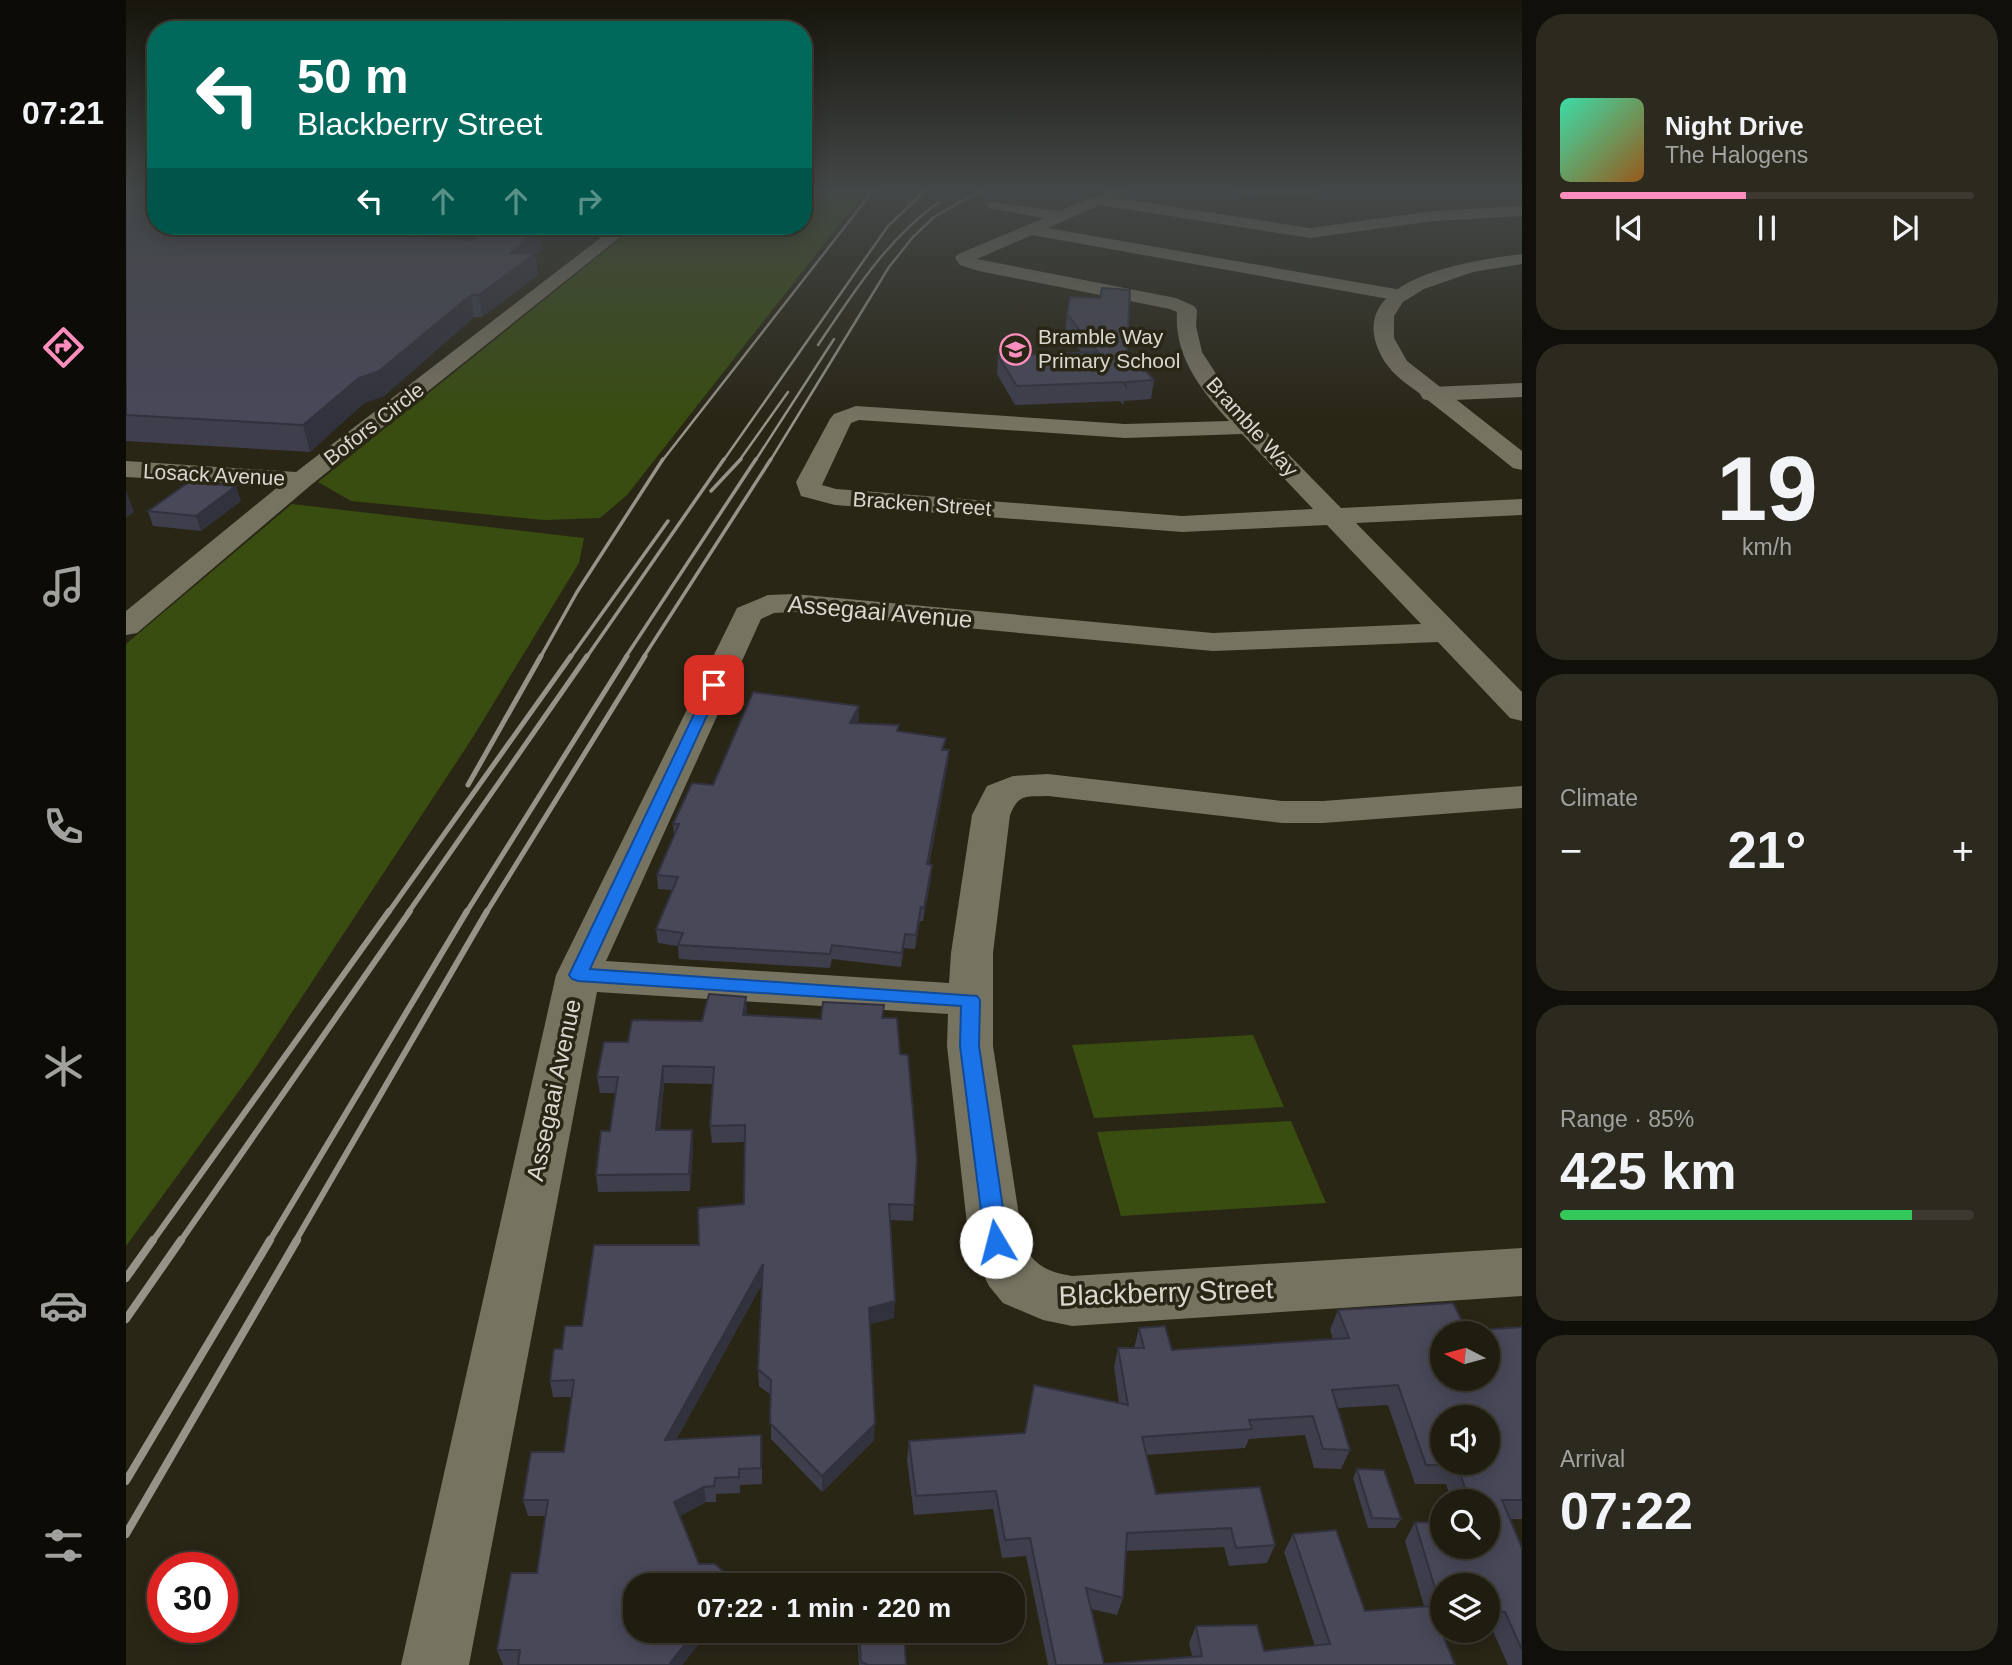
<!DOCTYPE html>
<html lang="en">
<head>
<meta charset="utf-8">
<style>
  :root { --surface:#1f1c10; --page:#2c291e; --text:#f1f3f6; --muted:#a1a19f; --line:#3c3a30; --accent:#fe8ebd }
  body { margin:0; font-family:Arial,sans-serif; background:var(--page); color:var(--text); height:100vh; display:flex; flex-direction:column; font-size:26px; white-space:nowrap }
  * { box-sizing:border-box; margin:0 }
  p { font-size:23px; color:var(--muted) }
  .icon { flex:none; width:38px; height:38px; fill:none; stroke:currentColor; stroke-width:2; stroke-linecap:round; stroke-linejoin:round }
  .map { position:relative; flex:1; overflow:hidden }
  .drawer { display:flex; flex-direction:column; gap:14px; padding:14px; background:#110f09; width:490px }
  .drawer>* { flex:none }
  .top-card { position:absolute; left:21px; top:21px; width:665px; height:214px; border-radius:28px; box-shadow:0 4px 18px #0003,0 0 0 2px var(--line); background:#00695c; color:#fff; overflow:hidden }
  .needle { width:46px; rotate:276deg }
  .tools { position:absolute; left:1304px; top:1321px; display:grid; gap:14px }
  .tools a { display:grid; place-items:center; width:70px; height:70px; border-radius:50%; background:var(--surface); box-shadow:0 4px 18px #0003,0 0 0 2px var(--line); font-size:35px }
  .speed { position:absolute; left:21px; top:1552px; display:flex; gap:14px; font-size:35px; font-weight:700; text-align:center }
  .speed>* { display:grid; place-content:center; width:91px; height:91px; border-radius:50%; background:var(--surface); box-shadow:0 4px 18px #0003,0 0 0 2px var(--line); line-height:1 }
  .speed .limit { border:10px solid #d22; background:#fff; color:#111 }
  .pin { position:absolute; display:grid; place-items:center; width:60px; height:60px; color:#fff; margin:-30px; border-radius:14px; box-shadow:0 4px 10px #0006 }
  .me { position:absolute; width:77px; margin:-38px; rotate:352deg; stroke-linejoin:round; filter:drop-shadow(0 0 5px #0008) }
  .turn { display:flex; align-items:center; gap:24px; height:147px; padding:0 35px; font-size:32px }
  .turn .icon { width:91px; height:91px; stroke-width:2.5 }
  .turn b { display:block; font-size:49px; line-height:60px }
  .lanes { display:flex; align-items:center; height:66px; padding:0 35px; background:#0003; justify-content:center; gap:35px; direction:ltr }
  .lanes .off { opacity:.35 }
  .big { font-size:52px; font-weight:800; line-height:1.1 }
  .drawer .widget { flex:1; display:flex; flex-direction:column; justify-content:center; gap:10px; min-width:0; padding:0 24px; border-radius:28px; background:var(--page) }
  .drawer .dial { align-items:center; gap:0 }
  .dial b { font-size:91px; line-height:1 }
  .song { display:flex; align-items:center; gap:21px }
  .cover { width:84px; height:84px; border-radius:10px; background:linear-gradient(135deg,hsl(160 70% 55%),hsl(30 70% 35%)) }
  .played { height:7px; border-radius:4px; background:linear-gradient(90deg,var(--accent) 45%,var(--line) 45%) }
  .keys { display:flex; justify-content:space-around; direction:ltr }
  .heat { display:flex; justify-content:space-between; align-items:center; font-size:38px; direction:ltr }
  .charge { height:10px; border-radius:5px; background:linear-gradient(90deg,#34c759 85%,var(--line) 0) }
  .trip { position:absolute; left:497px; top:1573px; width:402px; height:70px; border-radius:28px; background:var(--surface); box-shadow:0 4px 18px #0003,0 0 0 2px var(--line); font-weight:800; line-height:70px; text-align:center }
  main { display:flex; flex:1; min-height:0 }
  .dock { display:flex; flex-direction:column; width:126px; justify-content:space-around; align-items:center; background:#0c0b06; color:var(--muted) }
  .dock .icon { width:49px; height:49px }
  .dock .current { color:var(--accent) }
  .dock b { font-size:32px; color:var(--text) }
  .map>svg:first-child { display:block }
  .green { fill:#394d10 }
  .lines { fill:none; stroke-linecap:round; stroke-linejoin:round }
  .minor { fill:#767361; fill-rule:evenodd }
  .tertiary { fill:#767361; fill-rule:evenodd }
  .rail-far4 { stroke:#969488; stroke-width:2.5 }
  .rail-far3 { stroke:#969488; stroke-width:3.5 }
  .rail-far2 { stroke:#969488; stroke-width:5 }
  .rail-far1 { stroke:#969488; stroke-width:6 }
  .rail { stroke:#969488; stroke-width:8 }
  .wall { fill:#3e3e4d; fill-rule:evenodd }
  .shaded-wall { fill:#32323e }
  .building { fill:#484859; stroke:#32323e; stroke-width:2; fill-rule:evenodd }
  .route { fill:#1a73e8; stroke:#114b97; stroke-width:2 }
  .labels { text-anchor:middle; stroke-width:7; stroke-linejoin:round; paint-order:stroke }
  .far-poi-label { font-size:21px; fill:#d9d8ce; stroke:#292616; text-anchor:start }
  .far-street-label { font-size:21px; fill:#d9d8ce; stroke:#292616 }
  .street-label { font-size:24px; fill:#d9d8ce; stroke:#292616 }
  .near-street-label { font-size:28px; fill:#d9d8ce; stroke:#292616 }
</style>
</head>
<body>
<main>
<nav class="dock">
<b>07:21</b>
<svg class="icon current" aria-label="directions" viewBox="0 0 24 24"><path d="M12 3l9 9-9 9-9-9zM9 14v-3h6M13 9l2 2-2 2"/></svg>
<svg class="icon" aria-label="music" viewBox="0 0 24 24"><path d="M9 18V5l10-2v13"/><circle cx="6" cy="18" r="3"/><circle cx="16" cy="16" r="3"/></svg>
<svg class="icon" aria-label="phone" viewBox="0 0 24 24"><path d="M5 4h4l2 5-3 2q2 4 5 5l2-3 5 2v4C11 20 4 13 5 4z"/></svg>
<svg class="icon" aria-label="climate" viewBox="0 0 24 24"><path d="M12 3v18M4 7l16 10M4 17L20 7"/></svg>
<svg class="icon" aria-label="car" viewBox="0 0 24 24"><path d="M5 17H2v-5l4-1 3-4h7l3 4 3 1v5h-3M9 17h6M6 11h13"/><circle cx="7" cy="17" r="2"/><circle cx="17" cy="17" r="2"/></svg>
<svg class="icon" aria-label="filters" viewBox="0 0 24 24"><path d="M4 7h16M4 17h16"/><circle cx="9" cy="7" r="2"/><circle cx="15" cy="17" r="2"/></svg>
</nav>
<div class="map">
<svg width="1396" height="1665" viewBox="0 0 1396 1665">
  <rect width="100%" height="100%" fill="#292616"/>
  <path class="green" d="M 677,188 L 742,188 L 501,495 L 474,518 L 418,520 L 225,501 L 192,482 L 510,226 L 677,226 Z
    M 240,226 L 490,226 L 478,231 L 452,233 Z
    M 166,504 L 458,538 L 453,563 L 347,737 L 126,1073 L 0,1246 L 0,644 Z
    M 1127,1035 L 1158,1107 L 968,1118 L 946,1045 Z
    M 1165,1121 L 1200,1203 L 995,1216 L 971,1132 Z"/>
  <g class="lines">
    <path class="minor" d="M 988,188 L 1008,188 L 990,198 L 1184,228 L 1307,211 L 1396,206 L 1396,216 L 1307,221 L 1184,238 L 974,205 L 922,228 L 1281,291 L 1283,295 L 1281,299 L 1274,301 L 906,235 L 851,259 L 1050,298 L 1068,306 L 1071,310 L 1070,326 L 1076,352 L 1094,380 L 1112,403 L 1215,508 L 1396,499 L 1396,515 L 1230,523 L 1396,692 L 1396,721 L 1384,718 L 1312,642 L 1087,651 L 668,612 L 648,613 L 635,619 L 480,961 L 823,983 L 825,953 L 846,815 L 861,786 L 887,776 L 922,774 L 1156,801 L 1197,801 L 1396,786 L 1396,808 L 1197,823 L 1156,823 L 922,796 C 900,797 893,793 884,815 L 867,953 L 867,1046 L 897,1242 C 907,1266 922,1272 946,1276 L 1396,1248 L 1396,1296 L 946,1326 L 917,1320 L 877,1303 L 863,1286 L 849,1257 L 843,1242 L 821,1046 L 822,1014 L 471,992 L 343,1665 L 275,1665 L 430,975 L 611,608 L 642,595 L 668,594 L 1087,633 L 1295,624 L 1201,525 L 1056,532 L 709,505 L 675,496 L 670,482 L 704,419 L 708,414 L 730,406 L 999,424 L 1103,421 C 1075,390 1048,356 1051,312 L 1044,309 L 853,271 L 834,265 L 829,258 L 832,254 L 918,218 L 863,208 L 860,205 L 863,202 L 934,211 ZM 733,420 L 999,438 L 1116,434 L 1187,509 L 1056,516 L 710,489 L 696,485 L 725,423 Z
      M 1107,188 L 1196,188 C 1184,199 1119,199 1107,188 Z
      M 490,226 L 508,226 L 185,485 L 11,633 L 0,635 L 0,611 L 153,486 L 0,477 L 0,461 L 170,472 Z
      M 1396,383 L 1396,397 L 1305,401 L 1297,399 L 1294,394 L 1297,389 L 1305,387 Z"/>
    <path class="tertiary" d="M 1396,254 L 1396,264 L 1347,272 L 1298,289 L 1277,302 L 1268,316 L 1268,338 L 1281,361 L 1396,451 L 1396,470 L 1387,468 C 1358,445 1329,421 1299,398 C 1288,388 1271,379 1262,366 C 1204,281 1340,261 1396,254 Z"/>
    <path class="rail-far4" d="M 692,345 C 728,292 760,240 813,202
      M 536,461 L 749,188
      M 597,461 L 762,226 L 802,188
      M 613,461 L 662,392
      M 629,461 L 708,339
      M 644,461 L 763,267 L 787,237 L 808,217 L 859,188"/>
    <path class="rail-far3" d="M 585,491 L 615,459
      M 414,658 L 451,592 L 537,459
      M 444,658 L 542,521
      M 460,658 L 598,459
      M 499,658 L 630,459
      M 517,658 L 645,459"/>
    <path class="rail-far2" d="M 342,785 L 415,656
      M 262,913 L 445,656
      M 282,913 L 461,656
      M 340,913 L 501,656
      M 360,913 L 519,656"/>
    <path class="rail-far1" d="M 26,1242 L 263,911
      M 54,1242 L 284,911
      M 143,1242 L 341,911
      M 169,1242 L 361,911"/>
    <path class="rail" d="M 0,1278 L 27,1240
      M 0,1319 L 55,1240
      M 0,1481 L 144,1240
      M 0,1534 L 171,1240"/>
  </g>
  <path class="wall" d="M 0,188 L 30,226 L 197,226 L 198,232 L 417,248 L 409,255 L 412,275 L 356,317 L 348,317 L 258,396 L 238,403 L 184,452 L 0,441 Z
    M 941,314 L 1001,351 L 1028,380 L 1025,399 L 998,401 L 997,405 L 994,401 L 889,405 L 871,374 L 872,356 L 956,353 L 939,332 Z
    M 115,501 L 75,531 L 27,526 L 22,511 Z
    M 733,719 L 731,723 L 773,732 L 823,750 L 822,763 L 803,865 L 805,879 L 797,921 L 794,921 L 789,949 L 778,948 L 775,967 L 706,959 L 704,968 L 553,959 L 552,946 L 532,943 L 530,929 L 546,890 L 532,889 L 531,875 L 548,836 L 547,824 L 587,785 Z
    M 620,1015 L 695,1019 L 757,1018 L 788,1205 L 787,1221 L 764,1220 L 768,1318 L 744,1324 L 748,1440 L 696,1492 L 645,1439 L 645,1395 L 633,1386 L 632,1369 L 636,1284 L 550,1440 L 636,1451 L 636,1484 L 614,1485 L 614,1493 L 590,1494 L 590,1502 L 580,1502 L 554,1516 L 583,1631 L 556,1665 L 377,1665 L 371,1650 L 411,1573 L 420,1516 L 402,1516 L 397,1500 L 438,1452 L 446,1397 L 427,1397 L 424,1381 L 436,1349 L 456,1326 L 573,1245 L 618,1204 L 619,1142 L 586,1143 L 584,1126 L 587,1084 L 538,1083 L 534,1130 L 567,1147 L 564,1191 L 472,1192 L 470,1175 L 484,1131 L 489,1093 L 474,1093 L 471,1077 L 502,1042 Z
    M 1212,1310 L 1341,1331 L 1396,1327 L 1396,1519 L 1384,1519 L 1396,1548 L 1396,1665 L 1382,1665 L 1366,1629 L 1362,1629 L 1362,1586 L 1316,1586 L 1316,1627 L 1314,1626 L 1329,1665 L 922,1665 L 900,1556 L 876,1558 L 867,1509 L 788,1515 L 781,1460 L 783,1441 L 899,1433 L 993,1403 L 988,1367 L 992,1348 L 1008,1348 L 1013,1328 L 1046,1350 L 1207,1339 L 1204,1330 ZM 1262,1405 L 1289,1484 L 1320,1484 L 1326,1502 L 1362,1502 L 1362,1547 L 1289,1522 L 1279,1541 L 1298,1606 L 1239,1611 L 1167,1534 L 1158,1552 L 1189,1646 L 1138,1651 L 1070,1626 L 1063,1643 L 1066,1656 L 978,1664 L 965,1609 L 991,1615 L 997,1598 L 1000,1551 L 1098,1547 L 1103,1566 L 1141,1563 L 1149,1545 L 1030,1494 L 1020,1455 L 1119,1448 L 1123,1439 L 1179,1435 L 1188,1468 L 1215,1469 L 1224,1450 L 1211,1408 Z
    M 1231,1469 L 1275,1519 L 1269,1528 L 1242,1528 L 1227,1478 Z
    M 731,1631 L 778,1631 L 780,1665 L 733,1665 Z"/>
  <path class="shaded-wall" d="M 172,226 L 197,226 L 198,233 L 164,230 Z
    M 414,228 L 417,248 L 409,255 L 412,275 L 356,317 L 353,295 L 385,253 Z
    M 345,295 L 348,317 L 258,396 L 238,403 L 184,452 L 177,425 L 233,378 Z
    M 110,486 L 115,501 L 75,531 L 70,516 Z
    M 0,490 L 8,512 L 0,518 Z
    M 733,706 L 733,719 L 724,736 L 724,723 Z
    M 823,750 L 822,763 L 800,878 L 801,864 Z
    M 806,865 L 805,879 L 797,921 L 798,908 Z
    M 795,907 L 794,921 L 789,949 L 790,935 Z
    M 779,934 L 778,948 L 775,967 L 776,953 Z
    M 620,997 L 621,1013 L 618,1031 L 617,1015 Z
    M 537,1066 L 538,1083 L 532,1147 L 530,1130 Z
    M 566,1130 L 567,1147 L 564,1191 L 563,1174 Z
    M 637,1264 L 638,1280 L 541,1456 L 539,1440 Z
    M 769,1301 L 768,1318 L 743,1324 L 743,1308 Z
    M 749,1424 L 748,1440 L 696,1492 L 696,1476 Z
    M 578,1487 L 580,1502 L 550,1518 L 548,1502 Z
    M 570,1631 L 583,1631 L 556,1665 L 544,1665 L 544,1663 Z"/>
  <path class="building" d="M 0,188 L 30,188 L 30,226 L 172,226 L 164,230 L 346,240 L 367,226 L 414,228 L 385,253 L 409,254 L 353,295 L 345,295 L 253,371 L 233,378 L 177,425 L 0,415 Z
    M 976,288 L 1004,290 L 1001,351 L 1028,380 L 1000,382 L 1000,386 L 997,382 L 891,386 L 872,356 L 972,352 L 941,314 L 944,297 L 974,298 Z
    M 63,482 L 110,486 L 70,516 L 22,511 Z
    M 627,692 L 733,706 L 724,723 L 773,725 L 771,731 L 820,738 L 816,750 L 823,750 L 801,864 L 806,865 L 798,908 L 795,907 L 790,935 L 779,934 L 776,953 L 706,945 L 704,954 L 552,945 L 557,933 L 530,929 L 552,877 L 531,875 L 553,824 L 547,824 L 566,783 L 587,785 Z
    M 583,994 L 620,997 L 617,1015 L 695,1019 L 697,1002 L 758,1005 L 756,1018 L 771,1018 L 774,1054 L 782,1055 L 791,1159 L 788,1205 L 763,1204 L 769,1301 L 743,1308 L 749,1424 L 696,1476 L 644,1423 L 645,1380 L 632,1369 L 637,1264 L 539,1440 L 635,1435 L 635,1468 L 613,1469 L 613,1477 L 589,1478 L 588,1486 L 578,1487 L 548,1502 L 573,1564 L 589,1564 L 609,1582 L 606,1586 L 509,1586 L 509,1631 L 570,1631 L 544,1663 L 546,1665 L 392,1665 L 394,1650 L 371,1650 L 385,1573 L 411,1573 L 422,1500 L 397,1500 L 405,1452 L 438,1452 L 448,1380 L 424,1381 L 428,1349 L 436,1349 L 439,1326 L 456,1326 L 468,1245 L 573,1245 L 572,1208 L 618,1204 L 619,1125 L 584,1126 L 588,1067 L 537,1066 L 530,1130 L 566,1130 L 563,1174 L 470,1175 L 475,1131 L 484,1131 L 492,1077 L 471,1077 L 478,1042 L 502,1042 L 506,1020 L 576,1021 Z
    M 1327,1303 L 1341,1331 L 1396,1327 L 1396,1500 L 1376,1500 L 1396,1548 L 1396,1650 L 1379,1612 L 1362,1611 L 1362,1586 L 1316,1586 L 1316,1608 L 1315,1608 L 1289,1522 L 1316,1523 L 1316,1547 L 1362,1547 L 1362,1502 L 1344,1502 L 1331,1465 L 1300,1465 L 1272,1385 L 1206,1390 L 1224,1450 L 1197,1449 L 1187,1416 L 1123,1420 L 1126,1429 L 1016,1437 L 1030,1494 L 1134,1487 L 1149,1545 L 1110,1548 L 1105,1528 L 1001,1533 L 997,1598 L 960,1588 L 978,1664 L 1076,1656 L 1070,1626 L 1131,1625 L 1138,1651 L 1204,1644 L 1167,1534 L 1210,1530 L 1239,1611 L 1305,1606 L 1329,1665 L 930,1665 L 904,1538 L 879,1540 L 870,1491 L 790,1496 L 783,1441 L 899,1433 L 908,1385 L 1002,1405 L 992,1348 L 1018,1348 L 1013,1328 L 1039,1326 L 1046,1350 L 1223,1338 L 1212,1310 ZM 1316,1334 L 1362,1334 L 1362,1379 L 1316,1379 ZM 1316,1418 L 1362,1418 L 1362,1463 L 1316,1463 Z
    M 1231,1469 L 1258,1470 L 1275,1519 L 1246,1518 Z
    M 774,1580 L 774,1586 L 730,1586 L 730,1582 Z
    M 733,1631 L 778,1631 L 780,1665 L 742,1665 L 735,1662 Z"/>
  <linearGradient id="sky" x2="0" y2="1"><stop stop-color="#17150c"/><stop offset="0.45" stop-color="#434747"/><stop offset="1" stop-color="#434747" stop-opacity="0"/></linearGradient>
  <rect width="1396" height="421" fill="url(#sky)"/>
  <path class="route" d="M 588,680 L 595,685 L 464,969 L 851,996 L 854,1000 L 853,1046 L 882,1242 L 878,1248 L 870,1251 L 863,1248 L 859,1242 L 834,1046 L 835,1006 L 452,981 L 446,979 L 443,975 L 582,685 Z"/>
  <defs>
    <symbol id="school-ring" viewBox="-11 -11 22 22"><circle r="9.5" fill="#292616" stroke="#fe8ebd" stroke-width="1.5"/><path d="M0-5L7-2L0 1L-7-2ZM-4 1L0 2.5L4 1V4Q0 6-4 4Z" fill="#fe8ebd"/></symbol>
  </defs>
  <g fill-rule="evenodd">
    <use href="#school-ring" x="872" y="332" width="35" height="35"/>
  </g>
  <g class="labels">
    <g class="far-poi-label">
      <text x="912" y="344">Bramble Way<tspan x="912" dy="24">Primary School</tspan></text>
    </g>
    <g class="far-street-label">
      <text transform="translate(248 424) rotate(-38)" y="7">Bofors Circle</text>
      <text transform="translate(1126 427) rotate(48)" y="7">Bramble Way</text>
      <text transform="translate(88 475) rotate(3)" y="7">Losack Avenue</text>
      <text transform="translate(796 504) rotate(4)" y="7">Bracken Street</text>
    </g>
    <g class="street-label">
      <text transform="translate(754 612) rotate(5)" y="8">Assegaai Avenue</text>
      <text transform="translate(428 1090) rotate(-78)" y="8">Assegaai Avenue</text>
    </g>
    <g class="near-street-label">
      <text transform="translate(1040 1292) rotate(-2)" y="10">Blackberry Street</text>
    </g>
  </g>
</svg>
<div class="tools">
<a><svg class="needle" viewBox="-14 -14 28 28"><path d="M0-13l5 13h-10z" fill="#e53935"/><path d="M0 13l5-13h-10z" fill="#a1a19f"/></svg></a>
<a><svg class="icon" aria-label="sound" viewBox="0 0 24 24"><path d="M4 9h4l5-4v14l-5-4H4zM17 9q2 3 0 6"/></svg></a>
<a><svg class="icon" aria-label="search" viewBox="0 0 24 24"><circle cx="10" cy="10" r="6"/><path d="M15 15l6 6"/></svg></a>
<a><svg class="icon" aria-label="layers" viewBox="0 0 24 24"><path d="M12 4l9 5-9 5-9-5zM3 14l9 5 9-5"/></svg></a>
</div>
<div class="speed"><div class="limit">30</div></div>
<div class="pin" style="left:588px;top:685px;background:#d93025"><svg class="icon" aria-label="arrive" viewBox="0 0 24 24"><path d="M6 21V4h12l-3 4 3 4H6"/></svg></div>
<svg class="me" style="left:870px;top:1242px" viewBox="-20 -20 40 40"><circle r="19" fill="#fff"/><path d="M0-13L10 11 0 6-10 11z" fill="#1a73e8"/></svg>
<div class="trip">07:22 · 1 min · 220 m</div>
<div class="top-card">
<div class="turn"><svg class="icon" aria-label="left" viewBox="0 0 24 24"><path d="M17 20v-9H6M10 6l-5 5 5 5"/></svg><div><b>50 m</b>Blackberry Street</div></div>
<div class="lanes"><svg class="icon" aria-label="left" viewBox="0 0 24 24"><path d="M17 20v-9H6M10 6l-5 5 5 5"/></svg><svg class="icon off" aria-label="ahead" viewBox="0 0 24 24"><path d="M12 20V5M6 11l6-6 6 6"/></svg><svg class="icon off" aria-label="ahead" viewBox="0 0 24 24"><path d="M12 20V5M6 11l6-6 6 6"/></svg><svg class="icon off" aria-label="right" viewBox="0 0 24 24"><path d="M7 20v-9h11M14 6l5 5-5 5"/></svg></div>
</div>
</div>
<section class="drawer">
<div class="widget">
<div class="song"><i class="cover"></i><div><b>Night Drive</b><p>The Halogens</p></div></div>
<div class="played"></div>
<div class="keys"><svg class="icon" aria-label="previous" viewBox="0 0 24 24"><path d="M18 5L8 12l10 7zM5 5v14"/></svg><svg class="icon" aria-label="pause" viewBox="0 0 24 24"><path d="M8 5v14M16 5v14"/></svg><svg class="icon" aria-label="next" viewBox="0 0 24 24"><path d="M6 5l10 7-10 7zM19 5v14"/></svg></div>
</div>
<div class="widget dial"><b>19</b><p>km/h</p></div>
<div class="widget"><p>Climate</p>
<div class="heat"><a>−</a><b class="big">21°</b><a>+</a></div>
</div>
<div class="widget"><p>Range · 85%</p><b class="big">425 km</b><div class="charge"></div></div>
<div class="widget"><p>Arrival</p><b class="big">07:22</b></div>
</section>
</main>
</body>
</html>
